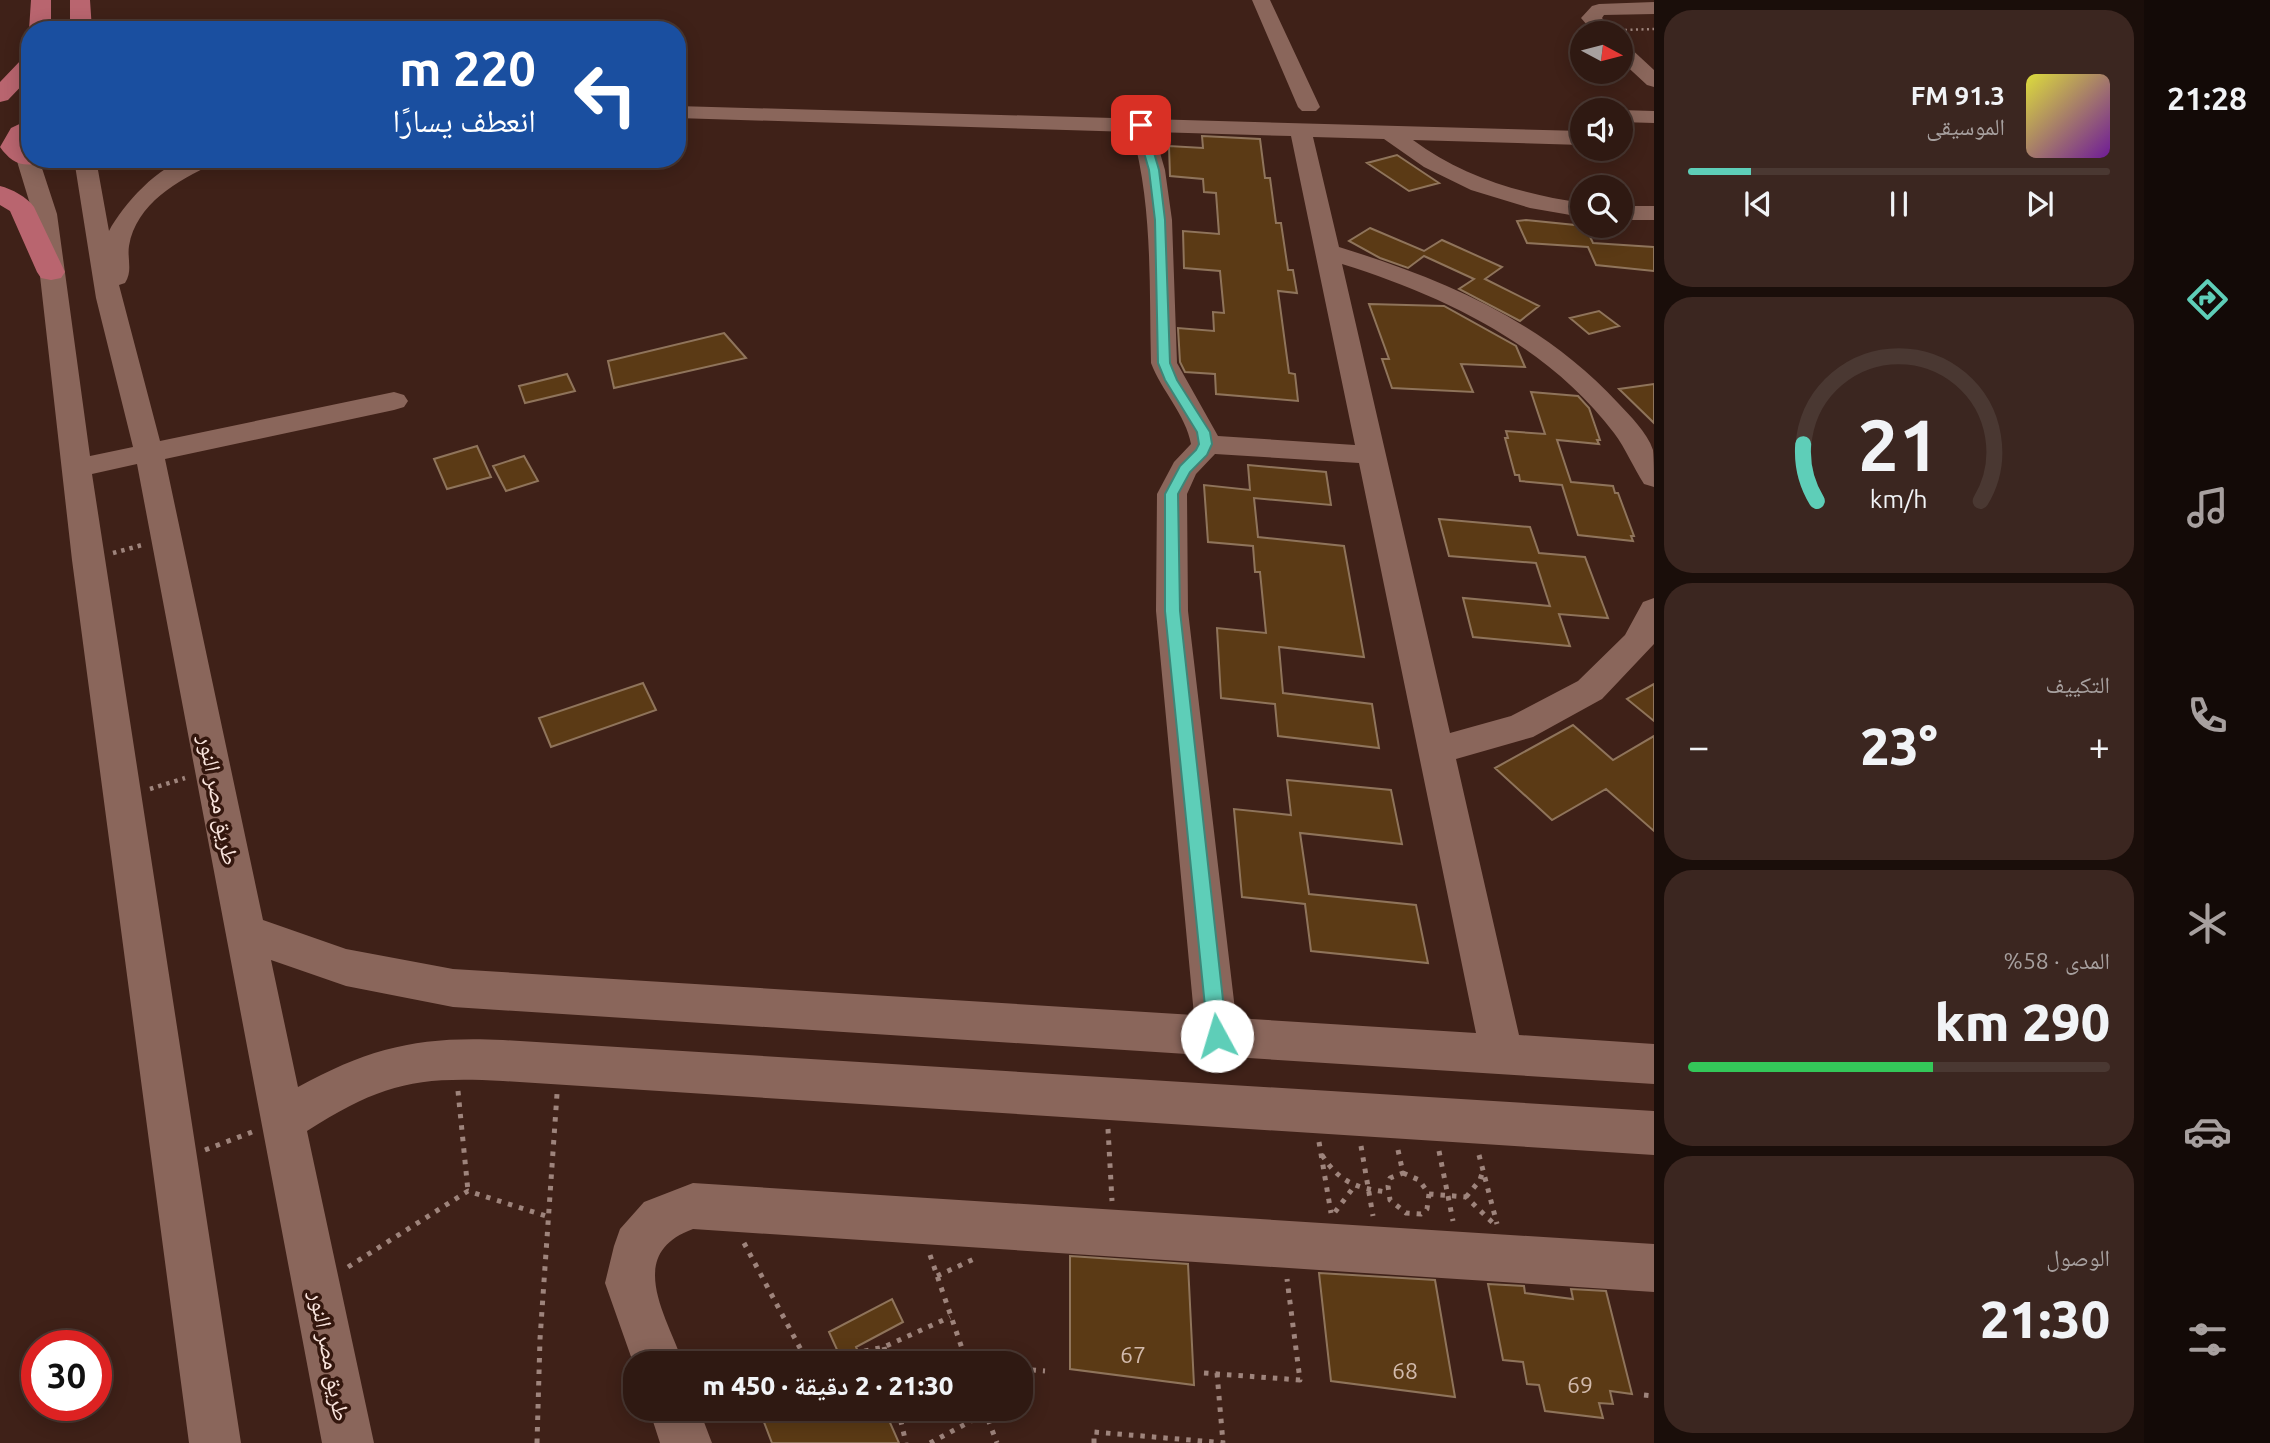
<!DOCTYPE html>
<html lang="ar">
<head>
<meta charset="utf-8">
<style>
  :root { --surface:#2f1912; --page:#3b2620; --text:#f1f3f6; --muted:#a7a09f; --line:#4a3832; --accent:#5eceb8 }
  body { margin:0; font-family:Ubuntu,"Noto Naskh Arabic",sans-serif; background:var(--page); color:var(--text); direction:rtl; height:100vh; display:flex; flex-direction:column; font-size:26px; white-space:nowrap }
  * { box-sizing:border-box; margin:0 }
  p { font-size:23px; color:var(--muted) }
  .icon { flex:none; width:38px; height:38px; fill:none; stroke:currentColor; stroke-width:2; stroke-linecap:round; stroke-linejoin:round }
  .map { position:relative; flex:1; overflow:hidden; direction:ltr }
  .panel { display:flex; flex-direction:column; gap:10px; padding:10px; background:#1a0e0a; width:490px }
  .panel>* { flex:none }
  .guide { position:absolute; left:21px; top:21px; width:665px; height:147px; border-radius:28px; box-shadow:0 4px 18px #0003,0 0 0 2px var(--line); direction:rtl; background:#1a4fa0; color:#fff; overflow:hidden }
  .needle { width:46px; rotate:97deg }
  .tools { position:absolute; left:1570px; top:21px; display:grid; gap:14px }
  .tools a { display:grid; place-items:center; width:63px; height:63px; border-radius:50%; background:var(--surface); box-shadow:0 4px 18px #0003,0 0 0 2px var(--line); font-size:35px }
  .speed { position:absolute; left:21px; top:1330px; display:flex; gap:14px; font-size:35px; font-weight:700; text-align:center }
  .speed>* { display:grid; place-content:center; width:91px; height:91px; border-radius:50%; background:var(--surface); box-shadow:0 4px 18px #0003,0 0 0 2px var(--line); line-height:1 }
  .speed .limit { border:10px solid #d22; background:#fff; color:#111 }
  .pin { position:absolute; display:grid; place-items:center; width:60px; height:60px; color:#fff; margin:-30px; border-radius:14px; box-shadow:0 4px 10px #0006 }
  .me { position:absolute; width:77px; margin:-38px; rotate:354deg; stroke-linejoin:round; filter:drop-shadow(0 0 5px #0008) }
  .turn { display:flex; align-items:center; gap:24px; height:147px; padding:0 35px; font-size:32px }
  .turn .icon { width:91px; height:91px; stroke-width:2.5 }
  .turn b { display:block; font-size:49px; line-height:60px }
  .big { font-size:52px; font-weight:800; line-height:1.1 }
  .panel .card { flex:1; display:flex; flex-direction:column; justify-content:center; gap:10px; min-width:0; padding:0 24px; border-radius:28px; background:var(--page) }
  .panel .dial { align-items:center; gap:0 }
  .dial svg { height:182px; overflow:visible; fill:none; stroke:var(--line); stroke-width:7; stroke-linecap:round; text-anchor:middle }
  .dial text { fill:var(--text); stroke:none }
  .song { display:flex; align-items:center; gap:21px }
  .cover { width:84px; height:84px; border-radius:10px; background:linear-gradient(135deg,hsl(60 70% 55%),hsl(280 70% 35%)) }
  .played { height:7px; border-radius:4px; background:linear-gradient(90deg,var(--accent) 15%,var(--line) 15%) }
  .keys { display:flex; justify-content:space-around; direction:ltr }
  .heat { display:flex; justify-content:space-between; align-items:center; font-size:38px; direction:ltr }
  .charge { height:10px; border-radius:5px; background:linear-gradient(90deg,#34c759 58%,var(--line) 0) }
  .trip { position:absolute; left:623px; top:1351px; width:410px; height:70px; border-radius:28px; background:var(--surface); box-shadow:0 4px 18px #0003,0 0 0 2px var(--line); font-weight:800; line-height:70px; text-align:center; direction:rtl }
  main { display:flex; flex:1; min-height:0 }
  .tabs { display:flex; flex-direction:column; width:126px; justify-content:space-around; align-items:center; background:#130a07; color:var(--muted) }
  .tabs .icon { width:49px; height:49px }
  .tabs .on { color:var(--accent) }
  .tabs b { font-size:32px; color:var(--text) }
  .map>svg:first-child { display:block }
  .building { fill:#5b3a15; stroke:#8f745b; stroke-width:2 }
  .lines { fill:none; stroke-linecap:round; stroke-linejoin:round }
  .path-far2 { stroke:#9e847c; stroke-width:2.5; stroke-dasharray:2 3.5; stroke-linecap:butt }
  .path-far1 { stroke:#9e847c; stroke-width:4.5; stroke-dasharray:3.5 5; stroke-linecap:butt }
  .path { stroke:#9e847c; stroke-width:5; stroke-dasharray:4.5 7; stroke-linecap:butt }
  .minor { fill:#8a665b; fill-rule:evenodd }
  .major { fill:#b9656f; fill-rule:evenodd }
  .route { fill:#5eceb8; stroke:#3d8678; stroke-width:2 }
  .labels { text-anchor:middle; stroke-width:7; stroke-linejoin:round; paint-order:stroke }
  .street-label { font-size:23px; fill:#fae5de; stroke:#34170e }
  .near-number-label { font-size:23px; fill:#d2baac }
</style>
</head>
<body>
<main>
<nav class="tabs">
<b>21:28</b>
<svg class="icon on" aria-label="directions" viewBox="0 0 24 24"><path d="M12 3l9 9-9 9-9-9zM9 14v-3h6M13 9l2 2-2 2"/></svg>
<svg class="icon" aria-label="music" viewBox="0 0 24 24"><path d="M9 18V5l10-2v13"/><circle cx="6" cy="18" r="3"/><circle cx="16" cy="16" r="3"/></svg>
<svg class="icon" aria-label="phone" viewBox="0 0 24 24"><path d="M5 4h4l2 5-3 2q2 4 5 5l2-3 5 2v4C11 20 4 13 5 4z"/></svg>
<svg class="icon" aria-label="climate" viewBox="0 0 24 24"><path d="M12 3v18M4 7l16 10M4 17L20 7"/></svg>
<svg class="icon" aria-label="car" viewBox="0 0 24 24"><path d="M5 17H2v-5l4-1 3-4h7l3 4 3 1v5h-3M9 17h6M6 11h13"/><circle cx="7" cy="17" r="2"/><circle cx="17" cy="17" r="2"/></svg>
<svg class="icon" aria-label="filters" viewBox="0 0 24 24"><path d="M4 7h16M4 17h16"/><circle cx="9" cy="7" r="2"/><circle cx="15" cy="17" r="2"/></svg>
</nav>
<section class="panel">
<div class="card">
<div class="song"><i class="cover"></i><div><b>91.3 FM</b><p>الموسيقى</p></div></div>
<div class="played"></div>
<div class="keys"><svg class="icon" aria-label="previous" viewBox="0 0 24 24"><path d="M18 5L8 12l10 7zM5 5v14"/></svg><svg class="icon" aria-label="pause" viewBox="0 0 24 24"><path d="M8 5v14M16 5v14"/></svg><svg class="icon" aria-label="next" viewBox="0 0 24 24"><path d="M6 5l10 7-10 7zM19 5v14"/></svg></div>
</div>
<div class="card dial"><svg viewBox="0 0 100 80">
<path d="M14 69A42 42 0 1 1 86 69"/>
<path d="M14 69A42 42 0 0 1 8 44" stroke="#5eceb8"/>
<text x="50" y="56" font-size="32" font-weight="700">21</text>
<text x="50" y="72" font-size="11">km/h</text>
</svg></div>
<div class="card"><p>التكييف</p>
<div class="heat"><a>−</a><b class="big">23°</b><a>+</a></div>
</div>
<div class="card"><p>المدى · 58%</p><b class="big">290 km</b><div class="charge"></div></div>
<div class="card"><p>الوصول</p><b class="big">21:30</b></div>
</section>
<div class="map">
<svg width="1654" height="1443" viewBox="0 0 1654 1443">
  <rect width="100%" height="100%" fill="#3f2118"/>
  <path class="building" d="M 1202,136 L 1260,139 L 1265,178 L 1270,178 L 1276,223 L 1281,223 L 1288,270 L 1293,270 L 1297,293 L 1278,291 L 1289,373 L 1295,374 L 1298,401 L 1216,394 L 1215,374 L 1185,372 L 1180,362 L 1178,328 L 1214,331 L 1213,312 L 1224,313 L 1220,271 L 1184,268 L 1183,231 L 1219,234 L 1216,193 L 1204,192 L 1203,179 L 1170,176 L 1169,146 L 1203,148 Z
    M 1397,155 L 1439,183 L 1409,191 L 1367,163 Z
    M 1526,220 L 1585,226 L 1593,243 L 1654,247 L 1654,271 L 1596,265 L 1588,247 L 1527,243 L 1517,221 Z
    M 1370,228 L 1424,251 L 1442,240 L 1502,267 L 1485,279 L 1539,306 L 1520,321 L 1459,289 L 1474,279 L 1424,256 L 1408,268 L 1380,258 L 1349,241 Z
    M 1369,304 L 1444,306 L 1516,346 L 1525,367 L 1461,364 L 1473,392 L 1392,388 L 1382,359 L 1389,359 Z
    M 1599,311 L 1619,326 L 1589,334 L 1570,318 Z
    M 724,333 L 746,358 L 614,388 L 608,361 Z
    M 567,374 L 575,391 L 525,403 L 519,386 Z
    M 1654,384 L 1654,423 L 1619,389 Z
    M 1531,392 L 1578,396 L 1589,408 L 1600,440 L 1597,440 L 1599,444 L 1557,440 L 1571,482 L 1613,486 L 1615,493 L 1618,493 L 1634,536 L 1631,536 L 1633,541 L 1578,535 L 1562,485 L 1520,481 L 1519,475 L 1515,475 L 1505,438 L 1508,438 L 1506,431 L 1545,434 Z
    M 477,446 L 491,477 L 447,489 L 434,459 Z
    M 524,456 L 538,481 L 506,491 L 493,466 Z
    M 1248,465 L 1326,472 L 1331,505 L 1254,498 L 1258,537 L 1344,546 L 1364,657 L 1279,647 L 1283,693 L 1372,704 L 1379,748 L 1278,736 L 1275,704 L 1221,698 L 1217,628 L 1266,633 L 1260,572 L 1255,572 L 1253,546 L 1208,542 L 1204,485 L 1250,490 Z
    M 1439,519 L 1530,527 L 1539,553 L 1585,557 L 1608,618 L 1559,614 L 1570,646 L 1473,637 L 1463,598 L 1550,606 L 1536,563 L 1449,556 Z
    M 643,683 L 656,710 L 551,747 L 539,718 Z
    M 1654,684 L 1654,721 L 1627,699 Z
    M 1573,725 L 1613,760 L 1654,736 L 1654,831 L 1606,789 L 1552,820 L 1495,768 Z
    M 1287,780 L 1391,790 L 1402,844 L 1300,833 L 1309,894 L 1416,905 L 1428,963 L 1311,951 L 1305,904 L 1242,897 L 1234,809 L 1291,815 Z
    M 1070,1256 L 1188,1264 L 1194,1385 L 1070,1369 Z
    M 1319,1273 L 1435,1280 L 1455,1397 L 1331,1381 Z
    M 1488,1284 L 1524,1286 L 1525,1293 L 1573,1299 L 1571,1289 L 1606,1291 L 1632,1394 L 1610,1391 L 1613,1404 L 1599,1403 L 1603,1418 L 1545,1411 L 1539,1385 L 1527,1384 L 1523,1362 L 1503,1360 Z
    M 892,1299 L 903,1322 L 856,1347 L 863,1363 L 843,1363 L 829,1332 Z
    M 759,1409 L 884,1409 L 899,1443 L 772,1443 Z"/>
  <g class="lines">
    <path class="path-far2" d="M 1625,30 L 1654,29"/>
    <path class="path-far1" d="M 113,553 L 142,545
      M 150,789 L 185,778"/>
    <path class="path" d="M 458,1091 L 468,1191
      M 1108,1129 L 1112,1201
      M 1319,1142 L 1331,1213
      M 1361,1146 L 1373,1216
      M 205,1150 L 252,1132
      M 1398,1150 L 1403,1173
      M 1439,1151 L 1453,1221
      M 1322,1155 C 1339,1182 1356,1188 1387,1192
      M 1479,1155 L 1497,1224
      M 1403,1173 L 1419,1180 L 1429,1194 L 1427,1209 L 1421,1214 L 1406,1213 L 1390,1200 L 1388,1186 L 1390,1178 Z
      M 1429,1194 L 1466,1197 L 1493,1223
      M 1466,1197 L 1480,1180 L 1483,1170
      M 1335,1212 L 1353,1188
      M 744,1243 L 808,1363
      M 930,1255 L 967,1363
      M 348,1267 L 468,1191 L 549,1217
      M 937,1276 L 974,1259
      M 884,1347 L 888,1363
      M 808,1363 L 884,1347 L 950,1317
      M 1020,1369 L 1045,1371
      M 1204,1373 L 1300,1380 L 1287,1279
      M 1217,1373 L 1223,1443
      M 1644,1395 L 1654,1396
      M 898,1409 L 906,1443
      M 984,1409 L 997,1443
      M 537,1443 L 540,1339 L 557,1094
      M 930,1443 L 986,1413
      M 1094,1443 L 1094,1432 L 1226,1443"/>
    <path class="minor" d="M 1252,0 L 1270,0 L 1320,107 L 1316,111 L 1302,111 L 1298,107 Z
      M 1654,2 L 1654,14 L 1604,15 L 1602,18 L 1614,33 L 1594,33 L 1581,18 L 1592,6 L 1599,4 Z
      M 1620,43 L 1627,45 L 1654,70 L 1654,87 L 1647,85 L 1620,60 Z
      M 677,106 L 1582,131 L 1582,145 L 1413,140 C 1462,177 1522,194 1582,203 L 1582,217 L 1530,208 L 1471,190 L 1424,167 L 1384,139 L 1313,137 L 1339,247 C 1443,279 1543,321 1618,403 C 1630,416 1647,432 1653,450 C 1654,460 1654,476 1654,487 L 1644,484 C 1633,467 1626,449 1614,433 C 1548,346 1445,296 1342,264 L 1450,733 L 1511,716 L 1578,681 L 1625,635 L 1643,602 L 1654,598 L 1654,644 L 1602,699 L 1533,737 L 1456,759 L 1519,1035 L 1654,1044 L 1654,1084 L 453,1007 L 346,986 L 271,960 L 298,1087 C 371,1047 420,1036 503,1040 L 1654,1111 L 1654,1155 L 503,1081 C 415,1076 381,1084 307,1131 L 374,1443 L 322,1443 L 137,464 L 92,474 L 241,1443 L 189,1443 L 72,560 L 33,214 L 16,158 L 19,153 L 30,152 L 30,159 L 39,159 L 57,214 L 90,456 L 133,447 L 96,298 L 74,159 L 96,159 L 109,231 C 122,206 160,163 189,159 C 197,158 207,159 216,159 L 213,164 C 178,180 136,204 129,246 C 127,259 133,271 125,283 L 119,285 L 160,441 L 394,392 L 404,395 L 408,401 L 404,407 L 394,410 L 165,459 L 263,920 L 346,949 L 453,969 L 1194,1015 L 1156,611 L 1157,494 L 1174,462 L 1191,444 C 1186,415 1161,390 1151,363 C 1149,285 1153,207 1132,132 L 677,118 ZM 1154,132 L 1291,136 L 1355,445 L 1218,436 L 1177,363 L 1172,220 L 1165,170 ZM 1215,454 L 1359,463 L 1476,1033 L 1236,1018 L 1188,611 L 1187,494 L 1196,474 Z
      M 1617,110 L 1620,110 L 1654,111 L 1654,123 L 1620,122 L 1620,110 Z
      M 1620,206 L 1654,206 L 1654,220 L 1620,220 Z
      M 693,1183 L 1654,1244 L 1654,1292 L 693,1229 C 624,1254 667,1316 683,1363 L 635,1363 L 635,1368 L 605,1283 L 614,1246 L 620,1229 L 644,1202 Z
      M 649,1409 L 699,1409 L 712,1443 L 660,1443 Z"/>
    <path class="major" d="M 31,0 L 51,0 L 51,30 L 29,30 Z
      M 70,0 L 90,0 L 92,30 L 70,30 Z
      M 30,57 L 30,77 L 8,100 L 0,102 L 0,82 L 22,59 Z
      M 30,119 L 30,137 L 23,145 L 30,151 L 30,159 L 41,159 L 39,163 C 21,168 10,161 0,147 L 11,128 Z
      M 0,186 C 12,189 27,197 34,207 L 65,272 L 61,278 L 51,280 L 41,278 L 37,272 L 10,211 L 0,205 Z"/>
  </g>
  <path class="route" d="M 1141,122 L 1146,125 L 1159,170 L 1165,220 L 1170,363 L 1177,380 L 1210,432 L 1212,444 L 1207,455 L 1190,472 L 1178,494 L 1180,611 L 1227,1036 L 1224,1042 L 1217,1045 L 1211,1042 L 1208,1036 L 1165,611 L 1165,494 L 1180,466 L 1196,450 L 1199,444 L 1197,432 L 1165,380 L 1158,363 L 1155,220 L 1149,170 L 1136,125 Z"/>
  <g class="labels">
    <g class="street-label">
      <text transform="translate(219 800) rotate(79)" y="8">طريق مصر النور</text>
      <text transform="translate(330 1356) rotate(79)" y="8">طريق مصر النور</text>
    </g>
    <g class="near-number-label">
      <text x="1133" y="1363">67</text>
      <text x="1405" y="1379">68</text>
      <text x="1580" y="1393">69</text>
    </g>
  </g>
</svg>
<div class="tools">
<a><svg class="needle" viewBox="-14 -14 28 28"><path d="M0-13l5 13h-10z" fill="#e53935"/><path d="M0 13l5-13h-10z" fill="#a7a09f"/></svg></a>
<a><svg class="icon" aria-label="sound" viewBox="0 0 24 24"><path d="M4 9h4l5-4v14l-5-4H4zM17 9q2 3 0 6"/></svg></a>
<a><svg class="icon" aria-label="search" viewBox="0 0 24 24"><circle cx="10" cy="10" r="6"/><path d="M15 15l6 6"/></svg></a>
</div>
<div class="speed"><div class="limit">30</div></div>
<div class="pin" style="left:1141px;top:125px;background:#d93025"><svg class="icon" aria-label="arrive" viewBox="0 0 24 24"><path d="M6 21V4h12l-3 4 3 4H6"/></svg></div>
<svg class="me" style="left:1217px;top:1036px" viewBox="-20 -20 40 40"><circle r="19" fill="#fff"/><path d="M0-13L10 11 0 6-10 11z" fill="#5eceb8"/></svg>
<div class="trip">21:30 · 2 دقيقة · 450 m</div>
<div class="guide">
<div class="turn"><svg class="icon" aria-label="left" viewBox="0 0 24 24"><path d="M17 20v-9H6M10 6l-5 5 5 5"/></svg><div><b>220 m</b>انعطف يسارًا</div></div>
</div>
</div>
</main>
</body>
</html>
